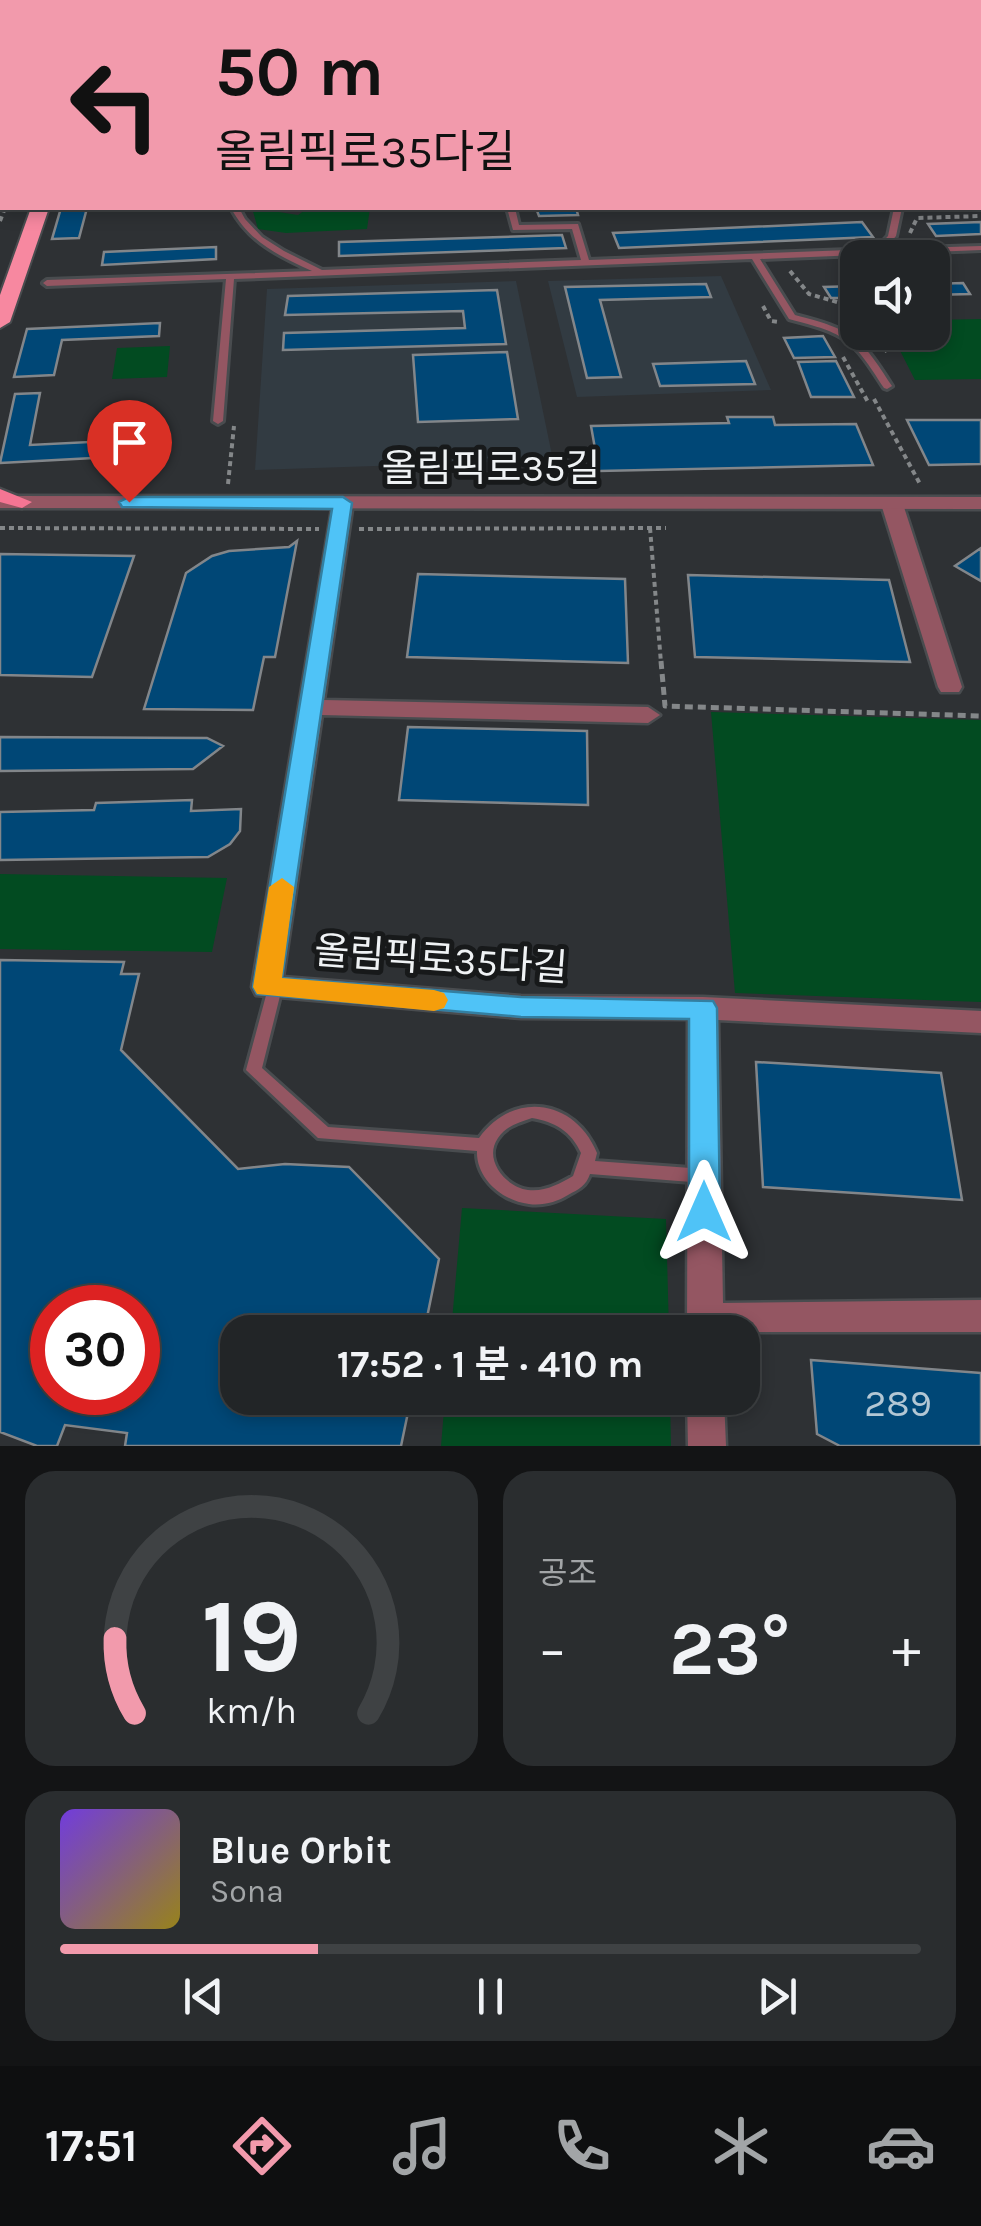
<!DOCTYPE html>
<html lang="ko">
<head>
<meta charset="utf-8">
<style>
  :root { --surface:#222527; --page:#2a2d2f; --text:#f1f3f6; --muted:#a2a5a7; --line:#3f4244; --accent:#f29aac }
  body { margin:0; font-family:Karla,"Noto Sans KR",sans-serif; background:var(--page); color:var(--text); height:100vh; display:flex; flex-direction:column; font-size:38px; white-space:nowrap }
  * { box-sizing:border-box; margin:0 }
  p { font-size:32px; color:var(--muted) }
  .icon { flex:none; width:55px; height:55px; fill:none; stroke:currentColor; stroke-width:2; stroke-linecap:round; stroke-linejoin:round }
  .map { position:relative; height:1446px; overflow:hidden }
  .sheet { display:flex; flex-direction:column; gap:25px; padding:25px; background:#131415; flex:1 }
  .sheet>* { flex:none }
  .guide { position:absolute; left:0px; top:0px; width:982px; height:210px; box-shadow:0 5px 15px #0003,0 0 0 2px var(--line); background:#f29aac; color:#111; overflow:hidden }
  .fabs { position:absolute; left:840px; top:240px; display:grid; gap:20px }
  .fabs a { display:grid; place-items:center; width:110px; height:110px; border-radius:20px; background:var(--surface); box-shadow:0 5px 15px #0003,0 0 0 2px var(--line); font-size:50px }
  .speed { position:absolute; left:30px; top:1285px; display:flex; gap:20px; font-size:50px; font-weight:700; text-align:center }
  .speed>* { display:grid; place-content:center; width:130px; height:130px; border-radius:50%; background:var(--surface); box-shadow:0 5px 15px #0003,0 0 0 2px var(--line); line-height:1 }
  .speed .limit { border:15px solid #d22; background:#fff; color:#111 }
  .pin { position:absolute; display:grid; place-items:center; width:85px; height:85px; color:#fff; margin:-102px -42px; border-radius:50% 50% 50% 0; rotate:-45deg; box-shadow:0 0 10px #0007 }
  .pin .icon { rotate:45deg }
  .me { position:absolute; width:110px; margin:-55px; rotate:0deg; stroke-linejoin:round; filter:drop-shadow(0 0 8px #0008) }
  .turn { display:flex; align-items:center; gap:35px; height:210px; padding:0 50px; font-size:45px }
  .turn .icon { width:130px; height:130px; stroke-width:2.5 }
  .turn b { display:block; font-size:70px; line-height:85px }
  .big { font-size:75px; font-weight:700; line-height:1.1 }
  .sheet .widget { flex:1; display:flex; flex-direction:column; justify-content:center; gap:15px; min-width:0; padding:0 35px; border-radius:30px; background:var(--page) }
  .sheet .dial { align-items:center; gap:0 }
  .dial svg { height:260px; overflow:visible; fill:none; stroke:var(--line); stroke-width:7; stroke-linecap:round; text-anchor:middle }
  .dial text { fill:var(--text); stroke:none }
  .song { display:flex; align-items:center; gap:30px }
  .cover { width:120px; height:120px; border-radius:15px; background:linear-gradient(135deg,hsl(260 70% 55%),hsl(50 70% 35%)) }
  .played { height:10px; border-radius:5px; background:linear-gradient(90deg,var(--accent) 30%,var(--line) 30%) }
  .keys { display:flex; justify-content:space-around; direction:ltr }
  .heat { display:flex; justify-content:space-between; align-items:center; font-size:55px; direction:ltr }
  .sheet .tiles { flex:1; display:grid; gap:25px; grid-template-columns:1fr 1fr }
  .widget:last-child { grid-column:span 2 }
  .trip { position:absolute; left:220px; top:1315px; width:540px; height:100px; border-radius:30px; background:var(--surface); box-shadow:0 5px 15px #0003,0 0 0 2px var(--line); font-weight:700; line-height:100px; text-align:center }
  .tab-bar { display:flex; height:160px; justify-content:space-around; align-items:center; background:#0e0f10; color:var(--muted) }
  .tab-bar .icon { width:70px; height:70px }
  .tab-bar .on { color:var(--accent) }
  .tab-bar b { font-size:45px; color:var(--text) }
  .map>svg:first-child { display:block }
  .built { fill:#323b42 }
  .green { fill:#024b21 }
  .building { fill:#004776; stroke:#82868a; stroke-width:2.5; fill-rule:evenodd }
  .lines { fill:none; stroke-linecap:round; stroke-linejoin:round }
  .service-casing { stroke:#494c4f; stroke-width:6 }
  .minor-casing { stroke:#494c4f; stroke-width:5 }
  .tertiary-casing { stroke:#494c4f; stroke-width:5 }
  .primary-casing { stroke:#494c4f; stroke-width:5 }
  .trunk-casing { stroke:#494c4f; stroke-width:4 }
  .path-far1 { stroke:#848789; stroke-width:4; stroke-dasharray:5 4; stroke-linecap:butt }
  .path { stroke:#848789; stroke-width:5; stroke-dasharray:8 5; stroke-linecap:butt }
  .service { fill:#945662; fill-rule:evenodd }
  .minor { fill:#945662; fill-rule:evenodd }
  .tertiary { fill:#945662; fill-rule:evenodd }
  .primary { fill:#f57593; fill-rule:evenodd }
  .trunk { fill:#f788a0; fill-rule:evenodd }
  .route { fill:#4fc3f7; stroke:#337fa1; stroke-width:2.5 }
  .slow { fill:#f59e0b }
  .labels { text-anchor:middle; stroke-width:10; stroke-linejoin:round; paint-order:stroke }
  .street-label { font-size:38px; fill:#eff2f4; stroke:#17191a }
  .near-number-label { font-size:38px; fill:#b3c7d4 }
</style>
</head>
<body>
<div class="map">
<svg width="981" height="1446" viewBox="0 0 981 1446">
  <rect width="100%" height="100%" fill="#2e3134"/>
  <path class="built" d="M 721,276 L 771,390 L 577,397 L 548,281 Z
    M 516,281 L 553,460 L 255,470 L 267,289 Z"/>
  <path class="green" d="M 252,208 L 298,215 L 308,208 L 370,208 L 367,229 L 286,233 L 258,229 Z
    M 981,319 L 981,379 L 915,380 L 891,333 L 932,332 L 933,320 Z
    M 170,346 L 167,377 L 112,379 L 117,348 Z
    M 711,712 L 981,720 L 981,1002 L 735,993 Z
    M 0,874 L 227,878 L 212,952 L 0,949 Z
    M 462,1208 L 666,1219 L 669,1332 L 451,1332 Z
    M 445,1398 L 670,1398 L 671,1446 L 441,1446 Z"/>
  <path class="building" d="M 61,208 L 87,208 L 79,238 L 52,239 Z
    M 536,208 L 576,208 L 578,215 L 539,216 Z
    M 862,222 L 873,237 L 619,248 L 613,233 Z
    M 981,222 L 981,234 L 936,236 L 928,224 Z
    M 562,235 L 566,248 L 339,256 L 339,242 Z
    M 216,247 L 216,259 L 102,265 L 104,252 Z
    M 963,283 L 970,294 L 932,295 L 932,284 Z
    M 706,284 L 711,297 L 600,300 L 621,377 L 587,378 L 565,287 Z
    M 858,286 L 858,298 L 831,298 L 824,287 Z
    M 497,290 L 506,344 L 283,350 L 284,333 L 465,328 L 463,311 L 285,315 L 288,296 Z
    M 160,323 L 159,336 L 62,340 L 54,375 L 14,377 L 27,329 Z
    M 823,336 L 835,357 L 794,358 L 784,338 Z
    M 507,352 L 518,419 L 418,422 L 413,355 Z
    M 746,361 L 755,384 L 660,386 L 653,364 Z
    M 836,361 L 854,397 L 811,397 L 798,362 Z
    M 40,393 L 30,445 L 150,439 L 149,455 L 0,463 L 15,394 Z
    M 727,417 L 773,417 L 775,425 L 856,424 L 873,465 L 599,471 L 591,426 L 729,423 Z
    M 907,420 L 981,420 L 981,464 L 929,465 Z
    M 297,541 L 275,657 L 264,657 L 253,710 L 144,709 L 186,573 L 212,556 L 229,551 L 289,547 Z
    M 981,548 L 981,581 L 955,566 Z
    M 0,554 L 134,556 L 92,677 L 0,675 Z
    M 418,574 L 625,579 L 628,663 L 407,657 Z
    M 688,575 L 889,580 L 910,662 L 695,657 Z
    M 408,727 L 587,731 L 588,805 L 399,800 Z
    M 0,737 L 207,738 L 223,746 L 193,769 L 0,771 Z
    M 192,800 L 191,811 L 241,809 L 240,831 L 230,844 L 208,857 L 0,860 L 0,812 L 94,810 L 96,803 Z
    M 0,960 L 124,962 L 121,974 L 139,974 L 121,1050 L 238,1169 L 285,1164 L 349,1167 L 439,1259 L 424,1332 L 238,1332 L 238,1398 L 411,1398 L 401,1446 L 125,1446 L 127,1433 L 65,1425 L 57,1446 L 37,1446 L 0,1432 ZM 52,1308 L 138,1308 L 138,1392 L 52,1392 Z
    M 756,1062 L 941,1073 L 962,1200 L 763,1187 Z
    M 811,1360 L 981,1373 L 981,1446 L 840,1446 L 817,1434 Z"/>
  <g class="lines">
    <defs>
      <path id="service" d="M 980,64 L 981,64 L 981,69 L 980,69 Z
        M 980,96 L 981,96 L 981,100 L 980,100 Z
        M 231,208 L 239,208 L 245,219 L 262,237 L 284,251 L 322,270 L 581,260 L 572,229 L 513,230 L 507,208 L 515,208 L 519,225 L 578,224 L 589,260 L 876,249 L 888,236 L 894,208 L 902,208 L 896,236 L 885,249 L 981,246 L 981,250 L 760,259 L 795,315 C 853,330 860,336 892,386 L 887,389 L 884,388 C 852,338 847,334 789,319 L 752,259 L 234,279 L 223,421 L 218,424 L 213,421 L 226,279 L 47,286 L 43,283 L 47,280 L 312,271 C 279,256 249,242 231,208 Z
        M 275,983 L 280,984 L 282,988 L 262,1068 L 328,1127 L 479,1138 C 513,1090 575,1099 597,1153 L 595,1161 L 704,1169 L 710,1171 L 712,1176 L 710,1181 L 704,1183 L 590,1174 C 586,1186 579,1189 568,1195 C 557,1202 542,1206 529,1204 C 502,1201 476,1178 477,1151 L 318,1138 L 246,1070 L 268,988 L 270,984 ZM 532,1118 C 555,1122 571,1131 581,1153 L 573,1176 C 559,1184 545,1192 528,1190 C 505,1187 483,1159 498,1138 C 506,1126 518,1123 532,1118 Z"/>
      <path id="minor" d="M 343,497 L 353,503 L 324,700 L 648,707 L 660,715 L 648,723 L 322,715 L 283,977 L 521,996 L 703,997 L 981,1011 L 981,1033 L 718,1020 L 723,1303 L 981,1300 L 981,1332 L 687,1332 L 688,1019 L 521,1018 L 256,995 L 252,987 L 333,503 Z
        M 892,498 L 903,504 L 962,687 L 959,692 L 941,692 L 938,687 L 881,504 Z
        M 687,1398 L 724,1398 L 726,1446 L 688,1446 Z"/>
      <path id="tertiary" d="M 0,496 L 981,497 L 981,509 L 0,508 Z"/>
      <path id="primary" d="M 2,41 L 2,55 L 0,56 L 0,42 Z
        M 0,489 L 32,502 L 22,508 L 0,502 Z"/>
      <path id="trunk" d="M 143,0 L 186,0 L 188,2 L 145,2 Z
        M 243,0 L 308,0 L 242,2 Z
        M 684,0 L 702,0 L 704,2 L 686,2 Z
        M 980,5 L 981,5 L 981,13 L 980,13 Z
        M 0,51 L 2,51 L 2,59 L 0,59 Z
        M 31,208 L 49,208 L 10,322 L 0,328 L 0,295 Z"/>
    </defs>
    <use href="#service" class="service-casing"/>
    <use href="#minor" class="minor-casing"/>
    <use href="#tertiary" class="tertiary-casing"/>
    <use href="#primary" class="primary-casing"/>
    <use href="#trunk" class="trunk-casing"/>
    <path class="path-far1" d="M 0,221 L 5,208
      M 910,233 L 917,218 L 981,216
      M 790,271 L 809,294 L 858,308
      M 763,306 L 771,321 L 778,322
      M 876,332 L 887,352
      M 843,357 L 868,402
      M 874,399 L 920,484
      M 228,484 L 234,426
      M 0,528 L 319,529
      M 650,528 L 661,663
      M 359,529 L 666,528"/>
    <path class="path" d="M 661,661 L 665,706 L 981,716"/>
    <use href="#service" class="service"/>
    <use href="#minor" class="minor"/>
    <use href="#tertiary" class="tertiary"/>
    <use href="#primary" class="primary"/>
    <use href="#trunk" class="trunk"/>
  </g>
  <path class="route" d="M 129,497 L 343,497 L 352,503 L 282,978 L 521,997 L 713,1001 L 717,1008 L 720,1212 L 715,1221 L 704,1225 L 694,1221 L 689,1212 L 689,1019 L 521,1017 L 257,994 L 253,987 L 332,509 L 122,507 L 119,502 Z"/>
  <path class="slow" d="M 282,878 L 294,887 L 282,978 L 434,990 L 444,993 L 448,1000 L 444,1008 L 434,1011 L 257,994 L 253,987 L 269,887 Z"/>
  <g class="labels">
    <g class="street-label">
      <text x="491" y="481">올림픽로35길</text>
      <text transform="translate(441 959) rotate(4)" y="13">올림픽로35다길</text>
    </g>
    <g class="near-number-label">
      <text x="898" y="1416">289</text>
    </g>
  </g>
</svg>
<div class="fabs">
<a><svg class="icon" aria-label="sound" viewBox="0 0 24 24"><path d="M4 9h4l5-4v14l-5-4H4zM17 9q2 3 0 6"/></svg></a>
</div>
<div class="speed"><div class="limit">30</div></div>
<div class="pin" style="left:129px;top:502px;background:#d93025"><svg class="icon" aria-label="arrive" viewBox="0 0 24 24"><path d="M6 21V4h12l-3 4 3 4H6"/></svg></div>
<svg class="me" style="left:704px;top:1212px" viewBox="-20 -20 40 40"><path d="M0-17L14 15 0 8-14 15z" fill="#4fc3f7" stroke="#fff" stroke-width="4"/></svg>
<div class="trip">17:52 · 1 분 · 410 m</div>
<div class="guide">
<div class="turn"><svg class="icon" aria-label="left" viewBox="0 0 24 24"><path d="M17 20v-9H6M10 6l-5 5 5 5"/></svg><div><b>50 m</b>올림픽로35다길</div></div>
</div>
</div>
<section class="sheet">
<div class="tiles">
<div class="widget dial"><svg viewBox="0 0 100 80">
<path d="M14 69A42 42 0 1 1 86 69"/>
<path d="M14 69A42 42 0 0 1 8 46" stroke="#f29aac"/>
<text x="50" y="56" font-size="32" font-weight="700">19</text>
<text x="50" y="72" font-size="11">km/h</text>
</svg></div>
<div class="widget"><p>공조</p>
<div class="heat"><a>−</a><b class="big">23°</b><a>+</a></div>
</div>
<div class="widget">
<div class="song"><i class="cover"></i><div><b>Blue Orbit</b><p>Sona</p></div></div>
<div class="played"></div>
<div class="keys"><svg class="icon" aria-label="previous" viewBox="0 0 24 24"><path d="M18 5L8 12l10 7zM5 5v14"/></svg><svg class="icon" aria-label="pause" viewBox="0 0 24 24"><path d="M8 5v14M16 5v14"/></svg><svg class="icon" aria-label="next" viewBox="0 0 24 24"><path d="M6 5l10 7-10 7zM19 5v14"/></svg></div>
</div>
</div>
</section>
<nav class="tab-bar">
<b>17:51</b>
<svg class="icon on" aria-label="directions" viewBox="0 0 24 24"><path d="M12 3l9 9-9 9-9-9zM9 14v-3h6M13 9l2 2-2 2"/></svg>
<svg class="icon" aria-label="music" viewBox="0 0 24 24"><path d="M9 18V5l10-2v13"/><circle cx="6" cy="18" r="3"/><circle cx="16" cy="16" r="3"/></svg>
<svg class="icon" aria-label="phone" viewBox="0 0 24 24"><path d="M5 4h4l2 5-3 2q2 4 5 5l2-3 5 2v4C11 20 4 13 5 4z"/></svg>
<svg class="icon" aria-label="climate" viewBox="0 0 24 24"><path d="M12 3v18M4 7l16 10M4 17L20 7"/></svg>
<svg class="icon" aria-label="car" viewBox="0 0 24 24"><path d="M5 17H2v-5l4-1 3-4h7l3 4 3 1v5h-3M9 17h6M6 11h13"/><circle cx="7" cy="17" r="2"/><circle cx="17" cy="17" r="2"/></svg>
</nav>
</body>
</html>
